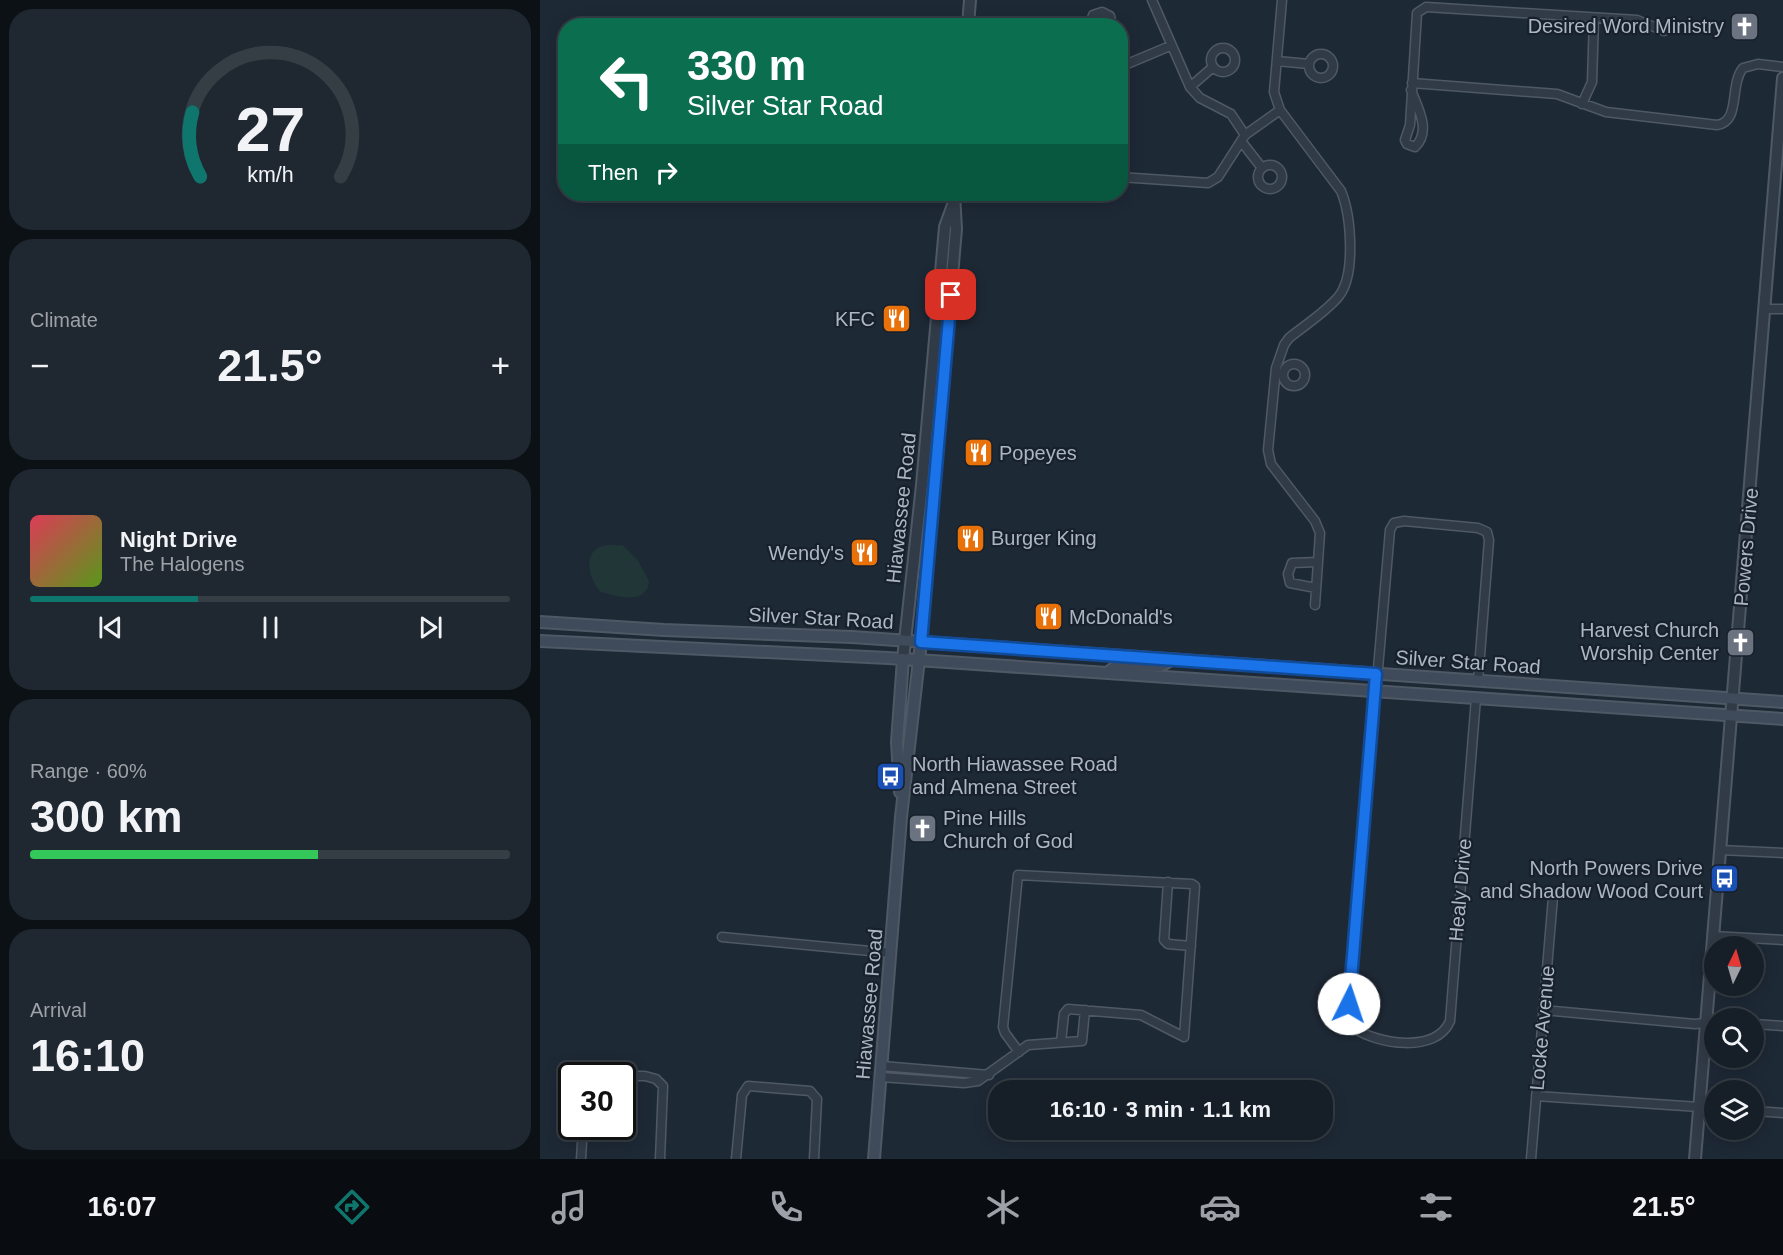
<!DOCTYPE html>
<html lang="en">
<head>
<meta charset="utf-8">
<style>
  :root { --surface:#161f28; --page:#1f2730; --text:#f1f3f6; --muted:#9ea2a8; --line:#353d45; --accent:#0f766e }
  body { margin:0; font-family:Helvetica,sans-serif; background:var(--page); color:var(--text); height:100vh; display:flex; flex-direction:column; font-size:22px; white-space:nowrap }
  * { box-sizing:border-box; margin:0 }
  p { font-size:20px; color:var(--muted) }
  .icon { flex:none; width:33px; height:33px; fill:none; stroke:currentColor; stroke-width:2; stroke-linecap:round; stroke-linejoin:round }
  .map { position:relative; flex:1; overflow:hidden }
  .details { display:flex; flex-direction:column; gap:9px; padding:9px; background:#0c1116; width:540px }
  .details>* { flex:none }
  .banner { position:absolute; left:18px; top:18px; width:570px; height:183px; border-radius:24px; box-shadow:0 3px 15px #0003,0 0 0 2px var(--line); background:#0b6e4f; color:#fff; overflow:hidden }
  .needle { width:39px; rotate:5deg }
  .tools { position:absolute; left:1164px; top:936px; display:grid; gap:12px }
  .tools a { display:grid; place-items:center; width:60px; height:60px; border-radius:50%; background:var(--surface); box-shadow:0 3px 15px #0003,0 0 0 2px var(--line); font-size:30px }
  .speed { position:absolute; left:18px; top:1062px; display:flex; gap:12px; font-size:30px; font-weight:700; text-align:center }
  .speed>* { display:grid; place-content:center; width:78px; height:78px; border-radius:50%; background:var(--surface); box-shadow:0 3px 15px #0003,0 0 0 2px var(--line); line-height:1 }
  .speed .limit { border:3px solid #111; border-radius:9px; background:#fff; color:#111 }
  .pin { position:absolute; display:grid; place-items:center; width:51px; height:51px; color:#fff; margin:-26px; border-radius:12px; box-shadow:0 3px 9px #0006 }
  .me { position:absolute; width:66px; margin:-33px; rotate:4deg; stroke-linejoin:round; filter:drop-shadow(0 0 4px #0008) }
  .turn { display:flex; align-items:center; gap:21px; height:126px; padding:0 30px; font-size:27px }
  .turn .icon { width:78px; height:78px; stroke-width:2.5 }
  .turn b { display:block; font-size:42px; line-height:51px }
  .then { display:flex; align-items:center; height:57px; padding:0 30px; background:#0003; gap:12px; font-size:22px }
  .big { font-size:45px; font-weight:800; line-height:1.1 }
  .details .tile { flex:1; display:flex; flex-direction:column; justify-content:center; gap:9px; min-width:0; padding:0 21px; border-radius:24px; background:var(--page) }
  .details .dial { align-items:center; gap:0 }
  .dial svg { height:156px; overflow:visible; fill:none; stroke:var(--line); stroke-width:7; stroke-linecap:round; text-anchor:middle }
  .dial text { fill:var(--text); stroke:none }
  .song { display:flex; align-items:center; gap:18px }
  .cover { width:72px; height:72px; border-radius:9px; background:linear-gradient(135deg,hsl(350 70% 55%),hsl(90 70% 35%)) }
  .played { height:6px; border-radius:3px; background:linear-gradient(90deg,var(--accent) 35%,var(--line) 35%) }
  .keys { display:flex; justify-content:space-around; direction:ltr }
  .heat { display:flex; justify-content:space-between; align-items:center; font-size:33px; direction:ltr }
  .charge { height:9px; border-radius:4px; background:linear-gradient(90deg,#34c759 60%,var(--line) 0) }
  .trip { position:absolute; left:448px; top:1080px; width:345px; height:60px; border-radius:24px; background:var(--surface); box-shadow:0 3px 15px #0003,0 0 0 2px var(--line); font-weight:800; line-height:60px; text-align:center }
  .menu { display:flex; height:96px; justify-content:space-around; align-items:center; background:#090c10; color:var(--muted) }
  .menu .icon { width:42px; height:42px }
  .menu .selected { color:var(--accent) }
  .menu b { font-size:27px; color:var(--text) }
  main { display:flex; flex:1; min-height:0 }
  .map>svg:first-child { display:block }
  .green { fill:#203637 }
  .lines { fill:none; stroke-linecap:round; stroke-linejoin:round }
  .minor-casing { stroke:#4f5965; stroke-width:11 }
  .tertiary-casing { stroke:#4f5965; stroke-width:14 }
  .secondary-casing { stroke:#4f5965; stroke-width:14 }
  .minor { stroke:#313b47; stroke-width:8 }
  .tertiary { stroke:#313b47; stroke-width:10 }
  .secondary { stroke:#3f4a5a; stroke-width:10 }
  .route-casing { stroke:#114b97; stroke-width:15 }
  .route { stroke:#1a73e8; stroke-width:10 }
  .labels { text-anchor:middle; stroke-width:4.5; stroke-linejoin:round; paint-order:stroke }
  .poi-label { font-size:20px; fill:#abb6c4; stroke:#17202b; text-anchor:end }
  .street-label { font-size:20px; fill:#abb6c4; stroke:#17202b }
</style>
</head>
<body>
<main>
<section class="details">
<div class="tile dial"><svg viewBox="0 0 100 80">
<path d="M14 69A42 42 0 1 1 86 69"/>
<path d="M14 69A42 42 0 0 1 10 36" stroke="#0f766e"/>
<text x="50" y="56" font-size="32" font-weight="700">27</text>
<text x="50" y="72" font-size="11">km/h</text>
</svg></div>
<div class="tile"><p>Climate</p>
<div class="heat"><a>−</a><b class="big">21.5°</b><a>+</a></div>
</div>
<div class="tile">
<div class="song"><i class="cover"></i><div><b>Night Drive</b><p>The Halogens</p></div></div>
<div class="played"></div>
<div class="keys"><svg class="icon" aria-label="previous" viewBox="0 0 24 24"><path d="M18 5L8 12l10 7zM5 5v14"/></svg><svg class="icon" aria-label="pause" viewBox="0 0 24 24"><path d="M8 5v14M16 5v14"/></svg><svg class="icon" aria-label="next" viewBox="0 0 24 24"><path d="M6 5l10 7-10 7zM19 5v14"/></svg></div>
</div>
<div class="tile"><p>Range · 60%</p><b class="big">300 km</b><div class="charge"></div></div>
<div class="tile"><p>Arrival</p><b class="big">16:10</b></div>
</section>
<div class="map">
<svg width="1243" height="1159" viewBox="0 0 1243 1159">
  <rect width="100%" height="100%" fill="#1e2936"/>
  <path class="green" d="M 82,545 L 97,559 L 109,581 C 107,606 76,596 61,592 C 50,581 41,553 62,546 C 68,544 75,546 82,545 Z"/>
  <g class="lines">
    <defs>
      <path id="minor" d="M 612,0 L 650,87 L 660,98 L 691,114 L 705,135
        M 742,0 L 734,92 L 740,110 L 801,191 C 811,215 816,274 799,296 C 786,312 765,325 749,338 L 744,345 L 736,368 L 728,450 L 731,464 L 775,521 L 780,533 L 775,605
        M 550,26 L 553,15 L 562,12 L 570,16 L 572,26
        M671 60a12 12 0 1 1 24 0a12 12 0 1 1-24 0Z
        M769 66a12 12 0 1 1 24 0a12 12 0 1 1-24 0Z
        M 737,61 L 769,64
        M 580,67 L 630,46
        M 872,83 L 1017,94 L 1066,112 L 1177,125 C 1201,122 1189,85 1203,68 L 1218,64 L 1243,67
        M 650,87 L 673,67
        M 871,90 C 877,106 892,131 875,147 L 867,144 L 865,140 L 870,125 L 877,13 L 886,7 L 1097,20 L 1124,31
        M 1042,104 L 1052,82 L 1054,18
        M 701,141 L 722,168
        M718 177a12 12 0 1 1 24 0a12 12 0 1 1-24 0Z
        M 580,177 L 668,183 L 678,177 L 705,135 L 740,110
        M 1224,309 L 1243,309
        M743 375a11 11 0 1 1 22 0a11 11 0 1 1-22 0Z
        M 776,588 L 750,583 L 748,574 L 752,563 L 778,562
        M 936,698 L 910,1021 C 896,1054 837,1044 814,1028 L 809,1004 L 850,530 L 854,523 L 864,521 L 938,528 L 947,532 L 949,540 L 938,681
        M 1180,850 L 1243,853
        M 628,882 L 624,940 L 628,944 L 651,946
        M 1173,936 L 1243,940
        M 182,937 L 351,953
        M 1003,1010 L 1155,1024 L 1174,1022
        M 1214,1024 L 1243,1026
        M 479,1052 L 465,1033 L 463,1027 L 478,875 L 652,884 L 655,886 L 644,1037 L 601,1015 L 528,1009 L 524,1014 L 521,1042
        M 342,1066 L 449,1075
        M 56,1076 L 105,1076 L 116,1079 L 123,1086 L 120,1159
        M 341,1077 L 424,1083 L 438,1081 L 488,1045 L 542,1041 L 545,1010
        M 996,1096 L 1174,1108
        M 1214,1111 L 1243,1113
        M 41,1159 L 43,1126
        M 196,1159 L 202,1095 L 208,1086 L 270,1091 L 277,1099 L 274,1159
        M 991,1159 L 1013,897"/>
      <path id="tertiary" d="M 428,26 L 430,0
        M 381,642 L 416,229 L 414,194
        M 363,659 L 382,485 L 405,227 L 413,205
        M 1155,1159 L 1243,78"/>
      <path id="secondary" d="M 0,622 L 124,630 L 312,637 L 1243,702
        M 0,641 L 348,658 L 1243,719
        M 567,673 L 579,664 L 620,666 L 631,660
        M 360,792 L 357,742 L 363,659
        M 334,1159 L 361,817 L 381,642"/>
    </defs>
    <use href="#minor" class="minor-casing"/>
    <use href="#tertiary" class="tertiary-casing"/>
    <use href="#secondary" class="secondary-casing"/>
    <use href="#minor" class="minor"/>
    <use href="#tertiary" class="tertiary"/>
    <use href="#secondary" class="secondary"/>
  </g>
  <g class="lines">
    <defs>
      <path id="route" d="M 411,295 L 381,642 L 836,674 L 809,1004"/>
    </defs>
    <use href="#route" class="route-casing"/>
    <use href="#route" class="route"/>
  </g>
  <defs>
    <symbol id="church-square" viewBox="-11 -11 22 22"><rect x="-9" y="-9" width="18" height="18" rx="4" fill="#6b7280" stroke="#17202b"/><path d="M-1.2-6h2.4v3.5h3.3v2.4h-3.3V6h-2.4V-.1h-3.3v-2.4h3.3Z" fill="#fff"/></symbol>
    <symbol id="restaurant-square" viewBox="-11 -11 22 22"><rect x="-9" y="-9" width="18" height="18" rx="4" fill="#e8710a" stroke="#17202b"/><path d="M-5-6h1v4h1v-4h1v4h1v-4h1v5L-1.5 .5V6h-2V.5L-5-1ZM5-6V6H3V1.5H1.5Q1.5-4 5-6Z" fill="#fff"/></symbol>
    <symbol id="bus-square" viewBox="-11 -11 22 22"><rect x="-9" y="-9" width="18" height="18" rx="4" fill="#1a4fb4" stroke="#17202b"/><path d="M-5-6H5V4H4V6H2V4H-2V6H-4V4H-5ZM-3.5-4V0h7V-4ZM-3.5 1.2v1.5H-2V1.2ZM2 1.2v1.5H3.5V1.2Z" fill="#fff"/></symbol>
  </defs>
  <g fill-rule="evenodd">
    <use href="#church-square" x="1188" y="10" width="33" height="33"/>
    <use href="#restaurant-square" x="340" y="302" width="33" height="33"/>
    <use href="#restaurant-square" x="422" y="436" width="33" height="33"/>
    <use href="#restaurant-square" x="414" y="522" width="33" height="33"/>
    <use href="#restaurant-square" x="308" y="536" width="33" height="33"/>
    <use href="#restaurant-square" x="492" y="600" width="33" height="33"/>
    <use href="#church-square" x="1184" y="626" width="33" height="33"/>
    <use href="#bus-square" x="334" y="760" width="33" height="33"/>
    <use href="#church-square" x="366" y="812" width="33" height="33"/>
    <use href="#bus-square" x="1168" y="862" width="33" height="33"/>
  </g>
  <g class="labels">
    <g class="poi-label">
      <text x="1184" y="33">Desired Word Ministry</text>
      <text x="335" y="326">KFC</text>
      <text x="459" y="460" text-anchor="start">Popeyes</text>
      <text x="451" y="545" text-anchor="start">Burger King</text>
      <text x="304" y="560">Wendy's</text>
      <text x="529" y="624" text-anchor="start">McDonald's</text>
      <text x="1179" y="637">Harvest Church<tspan x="1179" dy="23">Worship Center</tspan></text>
      <text x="372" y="771" text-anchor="start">North Hiawassee Road<tspan x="372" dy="23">and Almena Street</tspan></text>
      <text x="403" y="825" text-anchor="start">Pine Hills<tspan x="403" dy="23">Church of God</tspan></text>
      <text x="1163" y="875">North Powers Drive<tspan x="1163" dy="23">and Shadow Wood Court</tspan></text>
    </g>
    <g class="street-label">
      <text transform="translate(361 508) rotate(-84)" y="7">Hiawassee Road</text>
      <text transform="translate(1206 547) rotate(-85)" y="7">Powers Drive</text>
      <text transform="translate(281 618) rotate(3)" y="7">Silver Star Road</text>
      <text transform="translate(928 662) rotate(4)" y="7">Silver Star Road</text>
      <text transform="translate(920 890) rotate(-85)" y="7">Healy Drive</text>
      <text transform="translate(329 1004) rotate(-85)" y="7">Hiawassee Road</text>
      <text transform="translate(1002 1028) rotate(-85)" y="7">Locke Avenue</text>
    </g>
  </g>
</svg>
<div class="tools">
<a><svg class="needle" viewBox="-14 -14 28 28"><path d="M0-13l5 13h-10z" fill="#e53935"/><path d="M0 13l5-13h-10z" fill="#9ea2a8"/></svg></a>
<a><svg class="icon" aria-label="search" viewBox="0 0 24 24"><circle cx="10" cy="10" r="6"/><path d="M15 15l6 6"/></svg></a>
<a><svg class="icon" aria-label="layers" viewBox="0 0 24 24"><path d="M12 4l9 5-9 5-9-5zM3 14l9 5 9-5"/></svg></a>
</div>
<div class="speed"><div class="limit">30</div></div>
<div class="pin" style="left:411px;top:295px;background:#d93025"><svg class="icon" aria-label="arrive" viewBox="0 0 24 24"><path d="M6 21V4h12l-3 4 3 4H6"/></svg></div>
<svg class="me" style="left:809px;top:1004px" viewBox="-20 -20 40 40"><circle r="19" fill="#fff"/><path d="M0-13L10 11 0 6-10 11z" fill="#1a73e8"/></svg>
<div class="trip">16:10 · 3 min · 1.1 km</div>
<div class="banner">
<div class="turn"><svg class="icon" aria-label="left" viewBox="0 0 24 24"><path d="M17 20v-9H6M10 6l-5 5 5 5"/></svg><div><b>330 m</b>Silver Star Road</div></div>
<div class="then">Then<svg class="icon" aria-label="right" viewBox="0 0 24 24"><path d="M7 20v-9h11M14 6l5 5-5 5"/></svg></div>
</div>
</div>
</main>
<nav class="menu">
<b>16:07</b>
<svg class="icon selected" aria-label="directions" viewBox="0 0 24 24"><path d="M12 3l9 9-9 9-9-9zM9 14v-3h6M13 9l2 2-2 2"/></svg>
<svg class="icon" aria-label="music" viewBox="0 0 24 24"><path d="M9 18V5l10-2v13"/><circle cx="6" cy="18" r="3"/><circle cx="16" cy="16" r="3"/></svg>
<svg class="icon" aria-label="phone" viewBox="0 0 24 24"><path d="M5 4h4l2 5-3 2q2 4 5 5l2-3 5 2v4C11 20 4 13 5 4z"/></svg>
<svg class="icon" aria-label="climate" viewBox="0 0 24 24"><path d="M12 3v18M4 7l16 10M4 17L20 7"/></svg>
<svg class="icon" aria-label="car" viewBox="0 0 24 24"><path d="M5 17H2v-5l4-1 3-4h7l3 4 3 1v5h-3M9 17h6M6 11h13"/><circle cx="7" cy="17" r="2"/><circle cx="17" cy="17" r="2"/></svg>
<svg class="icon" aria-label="filters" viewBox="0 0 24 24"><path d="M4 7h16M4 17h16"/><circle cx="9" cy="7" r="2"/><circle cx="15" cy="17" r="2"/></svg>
<b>21.5°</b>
</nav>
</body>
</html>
